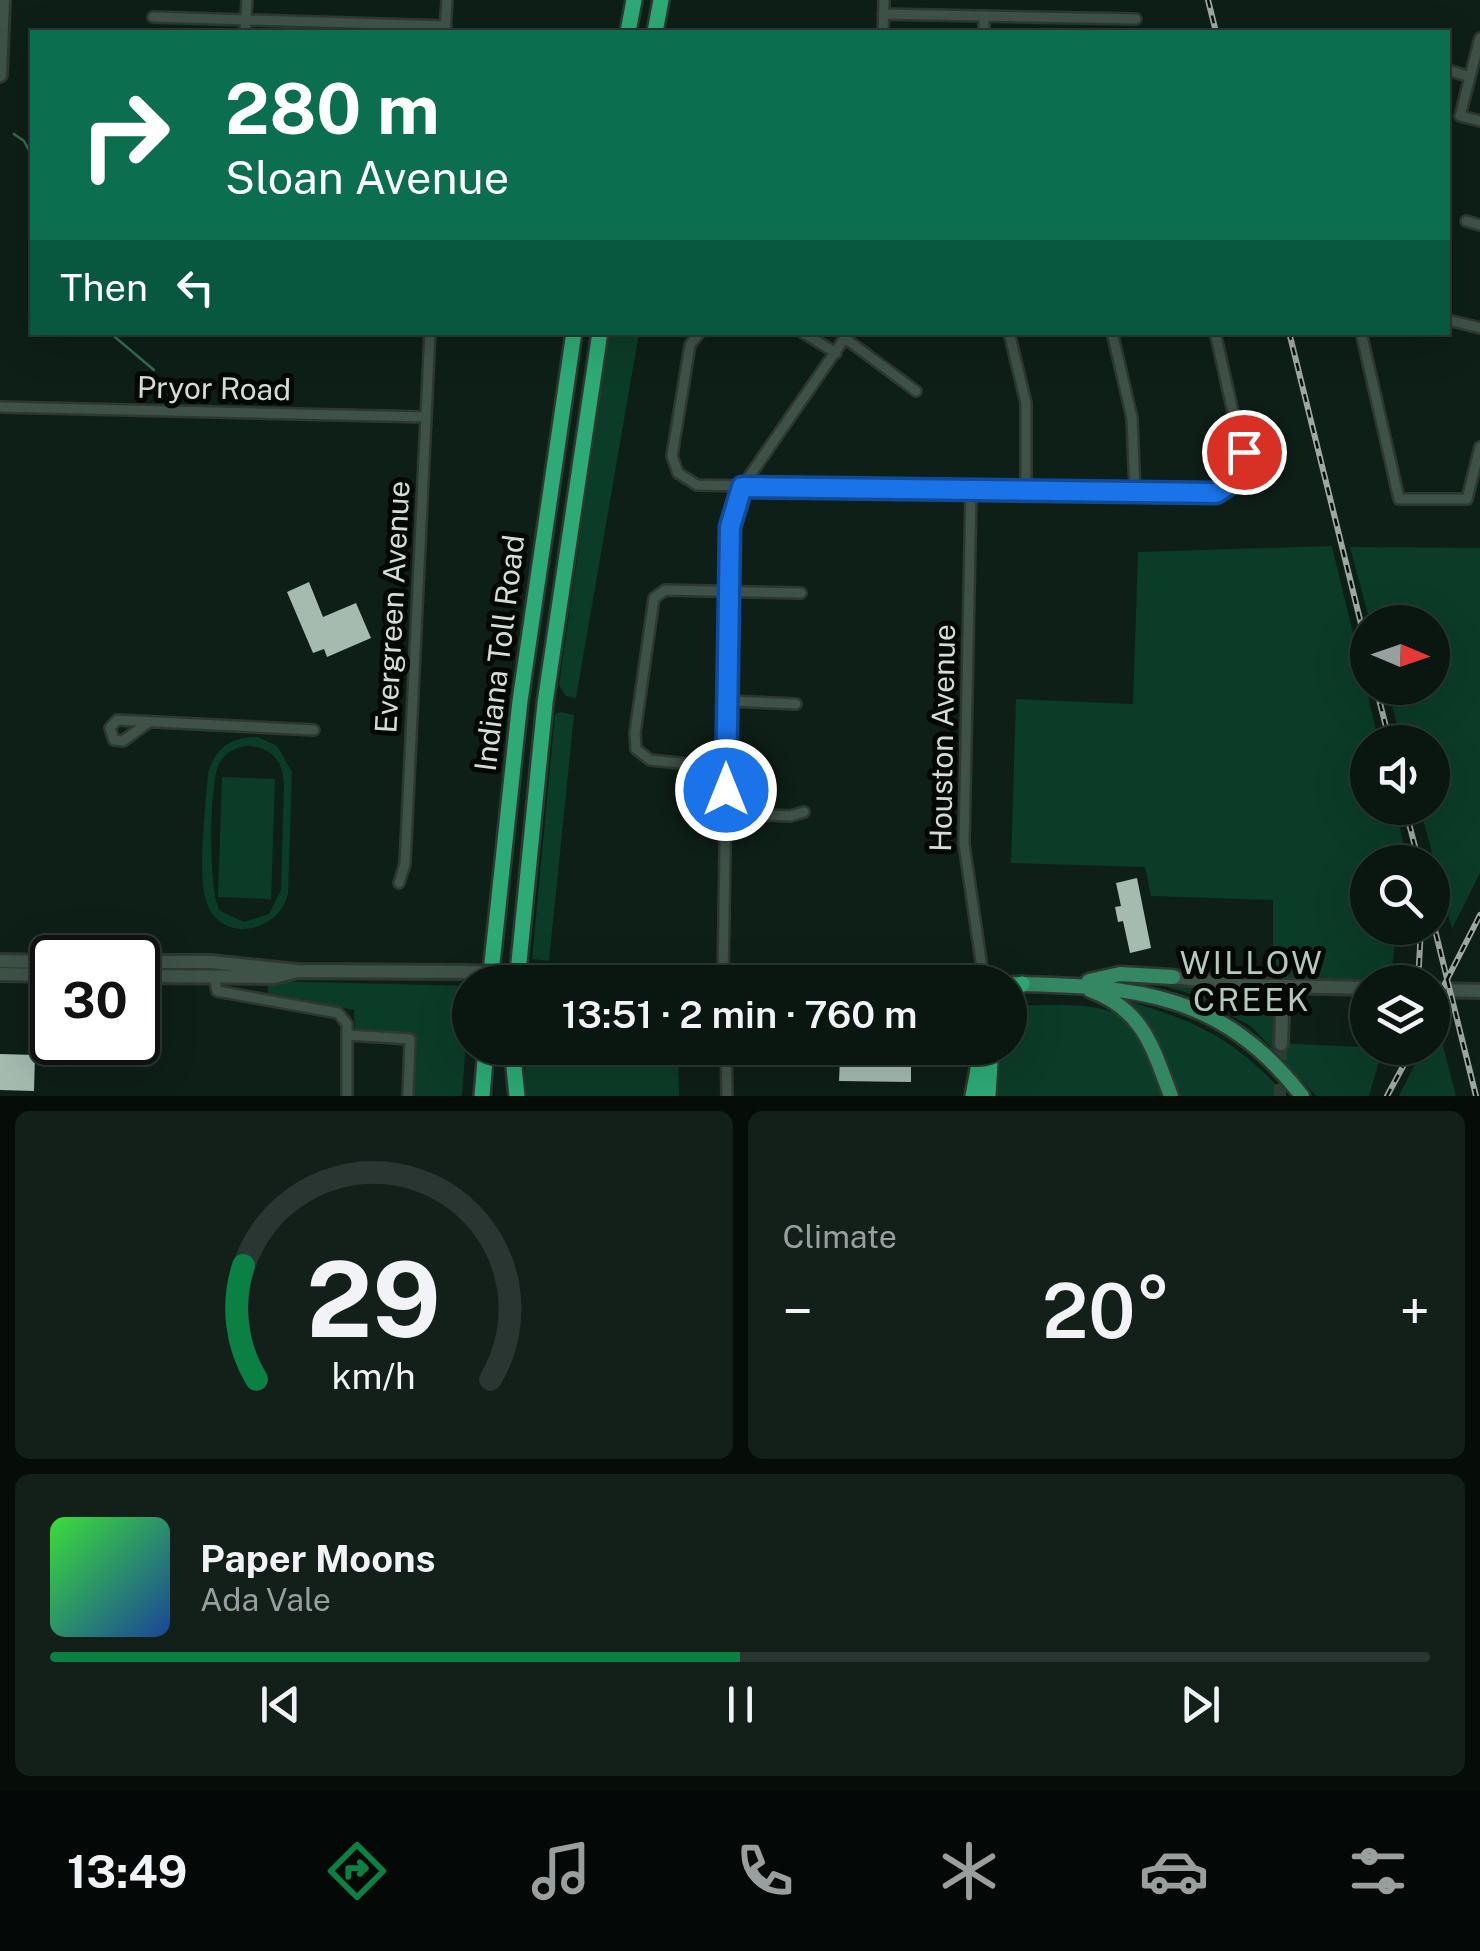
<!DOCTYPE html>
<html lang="en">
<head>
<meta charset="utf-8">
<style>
  :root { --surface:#0a1711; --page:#13201a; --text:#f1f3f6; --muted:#999f9f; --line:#2a3631; --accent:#0b8043 }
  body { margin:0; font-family:"Public Sans",sans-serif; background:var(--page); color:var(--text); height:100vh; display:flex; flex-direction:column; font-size:38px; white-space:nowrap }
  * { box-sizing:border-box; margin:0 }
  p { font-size:32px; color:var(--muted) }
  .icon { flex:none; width:55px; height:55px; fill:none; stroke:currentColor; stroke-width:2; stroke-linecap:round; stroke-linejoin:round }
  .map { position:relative; height:1096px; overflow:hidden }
  .panel { display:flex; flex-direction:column; gap:15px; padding:15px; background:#060d09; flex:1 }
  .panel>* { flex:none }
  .guide { position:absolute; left:30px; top:30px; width:1420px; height:305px; border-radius:0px; box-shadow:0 10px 40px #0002,0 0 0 2px var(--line); background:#0b6e4f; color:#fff; overflow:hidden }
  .needle { width:65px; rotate:92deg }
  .tools { position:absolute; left:1350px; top:605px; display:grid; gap:20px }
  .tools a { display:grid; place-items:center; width:100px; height:100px; border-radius:50%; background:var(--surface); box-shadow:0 10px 40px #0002,0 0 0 2px var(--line); font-size:50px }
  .speed { position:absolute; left:30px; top:935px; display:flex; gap:20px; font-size:50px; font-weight:700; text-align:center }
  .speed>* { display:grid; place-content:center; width:130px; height:130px; border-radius:50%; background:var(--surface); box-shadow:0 10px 40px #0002,0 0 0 2px var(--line); line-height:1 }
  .speed .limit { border:5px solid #111; border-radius:15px; background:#fff; color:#111 }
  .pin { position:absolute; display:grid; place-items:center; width:85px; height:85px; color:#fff; margin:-42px; border:5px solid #fff; border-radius:50%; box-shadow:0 2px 10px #0007 }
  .me { position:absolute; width:110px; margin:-55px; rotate:0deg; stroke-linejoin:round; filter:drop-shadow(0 0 8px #0008) }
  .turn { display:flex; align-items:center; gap:35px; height:210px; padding:0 30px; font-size:45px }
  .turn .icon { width:130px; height:130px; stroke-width:2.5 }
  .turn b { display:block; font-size:70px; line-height:85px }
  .then { display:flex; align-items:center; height:95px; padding:0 30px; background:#0003; gap:20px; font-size:38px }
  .big { font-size:75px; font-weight:600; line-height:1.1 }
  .panel .tile { flex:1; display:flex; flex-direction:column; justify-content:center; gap:15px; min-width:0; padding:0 35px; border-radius:15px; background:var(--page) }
  .panel .dial { align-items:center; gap:0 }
  .dial svg { height:260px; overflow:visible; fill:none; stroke:var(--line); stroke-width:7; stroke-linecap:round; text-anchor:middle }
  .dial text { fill:var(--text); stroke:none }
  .song { display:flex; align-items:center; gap:30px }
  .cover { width:120px; height:120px; border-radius:15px; background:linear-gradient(135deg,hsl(120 70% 55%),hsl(220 70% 35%)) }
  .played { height:10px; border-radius:5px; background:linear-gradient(90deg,var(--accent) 50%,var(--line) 50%) }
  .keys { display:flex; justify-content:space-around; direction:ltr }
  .heat { display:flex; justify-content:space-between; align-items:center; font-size:55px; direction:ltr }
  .panel .tiles { flex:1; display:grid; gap:15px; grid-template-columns:1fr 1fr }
  .tile:last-child { grid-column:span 2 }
  .trip { position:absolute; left:452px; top:965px; width:575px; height:100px; border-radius:50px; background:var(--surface); box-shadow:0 10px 40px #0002,0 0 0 2px var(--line); font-weight:600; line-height:100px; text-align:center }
  .dock { display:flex; height:160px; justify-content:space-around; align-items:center; background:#040907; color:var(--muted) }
  .dock .icon { width:70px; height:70px }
  .dock .on { color:var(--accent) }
  .dock b { font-size:45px; color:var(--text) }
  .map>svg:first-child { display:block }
  .green { fill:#0b3c27; fill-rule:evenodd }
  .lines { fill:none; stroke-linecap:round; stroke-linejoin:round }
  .stream { stroke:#316c4f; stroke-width:2.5 }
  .building { fill:#a5bbaf }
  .secondary-tunnel { stroke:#2b3c34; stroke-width:12; stroke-dasharray:12 6; stroke-linecap:butt }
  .street-casing { stroke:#2e3831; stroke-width:14 }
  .secondary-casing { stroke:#2e3831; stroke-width:18 }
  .primary-casing { stroke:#2e3831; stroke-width:19 }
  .highway-casing { stroke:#2e3831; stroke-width:20 }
  .street { stroke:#3f5248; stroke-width:9 }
  .secondary { stroke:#3f5248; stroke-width:12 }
  .primary { stroke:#348763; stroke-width:14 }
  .highway { stroke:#2daa75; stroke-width:15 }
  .rail-casing { stroke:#9ca9a1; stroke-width:6 }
  .rail { stroke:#030805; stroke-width:2.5; stroke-dasharray:8; stroke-linecap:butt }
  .secondary-bridge-casing { stroke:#2e3831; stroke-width:18; stroke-linecap:butt }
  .secondary-bridge { stroke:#3f5248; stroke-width:12 }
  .route-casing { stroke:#114b97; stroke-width:25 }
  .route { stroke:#1a73e8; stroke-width:18 }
  .labels { text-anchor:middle; stroke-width:10; stroke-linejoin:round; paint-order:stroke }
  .street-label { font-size:30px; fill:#d2ddd6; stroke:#030805 }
  .neighbourhood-label { font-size:32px; letter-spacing:2.5px; fill:#b4cabd; stroke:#030805 }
</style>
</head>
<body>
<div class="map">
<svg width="1480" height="1096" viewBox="0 0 1480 1096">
  <rect width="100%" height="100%" fill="#0e1f17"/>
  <path class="green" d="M 609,333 L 639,333 L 576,698 L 566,696 L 559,685 Z
    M 1332,546 L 1379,742 L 1368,742 L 1368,808 L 1395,808 L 1407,858 L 1406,862 L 1368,862 L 1368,928 L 1397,928 L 1390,982 L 1273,980 L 1273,900 L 1151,896 L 1145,867 L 1011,863 L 1016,699 L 1133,704 L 1138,552 Z
    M 1350,547 L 1480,548 L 1480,873 L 1452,929 L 1420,808 L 1432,808 L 1432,742 L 1402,742 L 1387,688 L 1432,688 L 1432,622 L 1370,622 Z
    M 561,712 L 574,715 L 549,961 L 532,959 L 555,714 Z
    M 258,737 L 277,746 L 292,772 L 288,894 C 277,936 216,944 205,897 C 198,869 206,803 208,773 C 215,748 232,736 258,737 ZM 244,746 C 269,745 283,759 284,784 L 281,890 L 269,914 L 244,922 L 220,911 C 208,892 209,784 219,764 C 225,753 233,749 244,746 Z
    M 222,777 L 275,779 L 271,899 L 218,897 Z
    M 1144,980 L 1277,991 L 1277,1043 L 1383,1048 L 1369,1096 L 1316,1096 L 1251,1026 L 1188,993 Z
    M 267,981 L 470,986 L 462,1096 L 413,1096 L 414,1033 L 355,1031 L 354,1010 L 268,993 Z
    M 1121,999 C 1192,1019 1237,1039 1286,1096 L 1177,1096 C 1163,1058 1152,1026 1121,999 Z
    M 1018,1005 C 1052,1007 1115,997 1137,1031 C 1149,1049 1156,1075 1165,1096 L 996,1096 L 1000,1048 L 1010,1048 L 1010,1009 Z
    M 1433,1038 L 1442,1042 L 1456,1096 L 1399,1096 L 1423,1048 L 1432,1048 Z
    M 526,1048 L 678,1048 L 679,1096 L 524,1096 Z"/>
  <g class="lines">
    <path class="stream" d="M 14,134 L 24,141 L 32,156
      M 109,332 L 154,370"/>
  </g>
  <path class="building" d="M 309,582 L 323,617 L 356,603 L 371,638 L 327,657 L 324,649 L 313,653 L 287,592 Z
    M 1137,878 L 1151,948 L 1130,953 L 1123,921 L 1118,922 L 1115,907 L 1121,906 L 1116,883 Z
    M 0,1054 L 35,1055 L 34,1091 L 0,1090 Z
    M 858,1058 L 911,1061 L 911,1082 L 839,1081 L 840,1059 Z"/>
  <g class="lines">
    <path class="secondary-tunnel" d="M 1280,1096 L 1281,1044"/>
    <defs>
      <path id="street" d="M 883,14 L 1136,19
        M 153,17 L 446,26
        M 245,32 L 247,0
        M 445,32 L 447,0
        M 883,32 L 884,0
        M 984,32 L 984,16
        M 1480,38 L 1460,116 L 1480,121
        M 1448,70 L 1470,77
        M 1466,221 L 1480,225
        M 1448,320 L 1480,328
        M 700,332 L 690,345 L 672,456 L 678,473 L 697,485 L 1205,494 C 1226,492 1239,482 1244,461 L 1215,332
        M 802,332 L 836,353
        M 1009,332 L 1026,403 L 1026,492
        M 1112,332 L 1132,418 L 1135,493
        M 1361,332 L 1399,499 L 1467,499 L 1480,447
        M 846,339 L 916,391
        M 0,407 L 426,417
        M 971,492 L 964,844 L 984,982
        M 727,701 L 796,704
        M 149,722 L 123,741 L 114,740 L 110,728 L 117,720 L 314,730
        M 727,768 L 650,760 L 636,749 L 635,733 L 654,598 L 665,590 L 801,593
        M 726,813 L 790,816 L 804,812
        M 399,883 L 405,864 L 430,332
        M 214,976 L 217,991 L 338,1013 L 347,1024 L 347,1096
        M 723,979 L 730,527 L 742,487 L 849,332
        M 348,1035 L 410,1039 L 408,1096
        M 726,1048 L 727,1096"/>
      <path id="secondary" d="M 0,75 L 3,0
        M 0,961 L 52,962
        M 138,962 L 211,962 L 297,971 L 465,972
        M 0,974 L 52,975
        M 538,974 L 934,982
        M 138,976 L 274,977 L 294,972
        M 1173,977 L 1240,985 L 1368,988
        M 1432,990 L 1480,991
        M 1281,1044 L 1283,987"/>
      <path id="primary" d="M 1089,981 L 1120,974 L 1173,977
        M 1014,984 C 1136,986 1222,993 1302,1096
        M 1090,990 C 1144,1010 1152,1047 1171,1096"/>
      <path id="highway" d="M 628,32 L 634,0
        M 655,32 L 661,0
        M 490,982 L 520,701 L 574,332
        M 517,982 L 545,703 L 600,332
        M 1010,993 L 1022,984
        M 512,1048 L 517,1096
        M 482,1096 L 486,1048
        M 973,1096 L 982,1048
        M 988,1096 L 991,1048"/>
    </defs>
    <use href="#street" class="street-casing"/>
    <use href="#secondary" class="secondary-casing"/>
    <use href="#primary" class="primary-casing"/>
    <use href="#highway" class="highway-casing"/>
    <use href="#street" class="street"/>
    <use href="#secondary" class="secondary"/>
    <use href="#primary" class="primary"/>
    <use href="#highway" class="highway"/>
    <defs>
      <path id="rail" d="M 1208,0 L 1216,32
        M 1289,332 L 1368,652
        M 1376,688 L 1390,742
        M 1405,808 L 1419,862
        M 1432,918 L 1476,1096
        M 1418,982 L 1421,928
        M 1432,1009 L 1480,915
        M 1387,1096 L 1413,1048"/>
    </defs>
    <use href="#rail" class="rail-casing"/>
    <use href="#rail" class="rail"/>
    <defs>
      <path id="secondary-bridge" d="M 465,972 L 538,974"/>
    </defs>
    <use href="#secondary-bridge" class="secondary-bridge-casing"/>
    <use href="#secondary-bridge" class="secondary-bridge"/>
  </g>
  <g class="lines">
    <defs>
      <path id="route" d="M 726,790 L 730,527 L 742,487 L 1216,493 L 1236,480 L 1244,452"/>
    </defs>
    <use href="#route" class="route-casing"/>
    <use href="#route" class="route"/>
  </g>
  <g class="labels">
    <g class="street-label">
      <text transform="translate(214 389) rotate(1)" y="10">Pryor Road</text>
      <text transform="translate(393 607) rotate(-87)" y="10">Evergreen Avenue</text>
      <text transform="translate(500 653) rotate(-83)" y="10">Indiana Toll Road</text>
      <text transform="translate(943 738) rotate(-89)" y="10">Houston Avenue</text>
    </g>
    <g class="neighbourhood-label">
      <text x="1252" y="974">WILLOW<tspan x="1252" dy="37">CREEK</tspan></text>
    </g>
  </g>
</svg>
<div class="tools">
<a><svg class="needle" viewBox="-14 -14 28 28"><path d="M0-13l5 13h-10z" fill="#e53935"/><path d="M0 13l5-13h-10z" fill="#999f9f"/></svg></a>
<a><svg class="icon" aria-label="sound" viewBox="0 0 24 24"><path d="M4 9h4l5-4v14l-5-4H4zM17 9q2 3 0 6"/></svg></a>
<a><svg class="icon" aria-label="search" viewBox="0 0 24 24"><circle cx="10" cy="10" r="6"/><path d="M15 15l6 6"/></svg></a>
<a><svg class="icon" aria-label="layers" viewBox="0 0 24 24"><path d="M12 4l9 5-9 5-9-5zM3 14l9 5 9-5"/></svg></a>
</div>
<div class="speed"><div class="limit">30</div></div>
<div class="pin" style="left:1244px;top:452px;background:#d93025"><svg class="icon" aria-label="arrive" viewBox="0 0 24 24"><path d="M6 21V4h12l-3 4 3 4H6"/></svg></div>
<svg class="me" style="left:726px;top:790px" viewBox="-20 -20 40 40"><circle r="17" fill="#1a73e8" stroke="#fff" stroke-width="3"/><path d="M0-11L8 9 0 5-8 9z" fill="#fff"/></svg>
<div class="trip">13:51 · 2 min · 760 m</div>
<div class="guide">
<div class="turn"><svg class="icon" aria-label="right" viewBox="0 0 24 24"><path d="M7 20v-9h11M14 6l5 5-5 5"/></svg><div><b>280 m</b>Sloan Avenue</div></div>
<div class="then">Then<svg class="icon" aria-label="left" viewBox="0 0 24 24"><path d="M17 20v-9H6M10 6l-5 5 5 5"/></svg></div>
</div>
</div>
<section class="panel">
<div class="tiles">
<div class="tile dial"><svg viewBox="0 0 100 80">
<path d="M14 69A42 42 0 1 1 86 69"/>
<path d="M14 69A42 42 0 0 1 10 34" stroke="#0b8043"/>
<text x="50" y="56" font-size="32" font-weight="700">29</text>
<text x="50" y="72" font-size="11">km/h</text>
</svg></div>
<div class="tile"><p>Climate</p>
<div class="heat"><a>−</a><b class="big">20°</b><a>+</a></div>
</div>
<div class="tile">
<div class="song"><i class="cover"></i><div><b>Paper Moons</b><p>Ada Vale</p></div></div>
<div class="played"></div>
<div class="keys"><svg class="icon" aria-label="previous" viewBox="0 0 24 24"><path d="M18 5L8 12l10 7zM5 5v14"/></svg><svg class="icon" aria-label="pause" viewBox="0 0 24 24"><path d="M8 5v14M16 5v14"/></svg><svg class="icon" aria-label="next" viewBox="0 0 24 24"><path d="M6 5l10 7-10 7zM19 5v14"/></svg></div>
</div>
</div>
</section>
<nav class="dock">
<b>13:49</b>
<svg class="icon on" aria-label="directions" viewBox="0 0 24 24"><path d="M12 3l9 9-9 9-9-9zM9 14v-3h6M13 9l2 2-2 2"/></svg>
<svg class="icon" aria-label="music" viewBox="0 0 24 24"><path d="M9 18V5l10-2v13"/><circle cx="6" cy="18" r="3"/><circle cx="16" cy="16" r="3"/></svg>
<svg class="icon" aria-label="phone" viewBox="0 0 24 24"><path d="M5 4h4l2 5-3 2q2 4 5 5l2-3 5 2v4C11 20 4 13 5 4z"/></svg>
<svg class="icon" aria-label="climate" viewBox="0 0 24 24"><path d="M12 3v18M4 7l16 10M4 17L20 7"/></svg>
<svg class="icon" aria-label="car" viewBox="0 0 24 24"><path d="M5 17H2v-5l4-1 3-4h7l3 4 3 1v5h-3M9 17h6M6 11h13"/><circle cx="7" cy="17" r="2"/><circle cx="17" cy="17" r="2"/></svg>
<svg class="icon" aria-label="filters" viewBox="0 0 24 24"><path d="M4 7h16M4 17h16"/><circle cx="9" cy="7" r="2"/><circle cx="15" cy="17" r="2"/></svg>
</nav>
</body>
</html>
